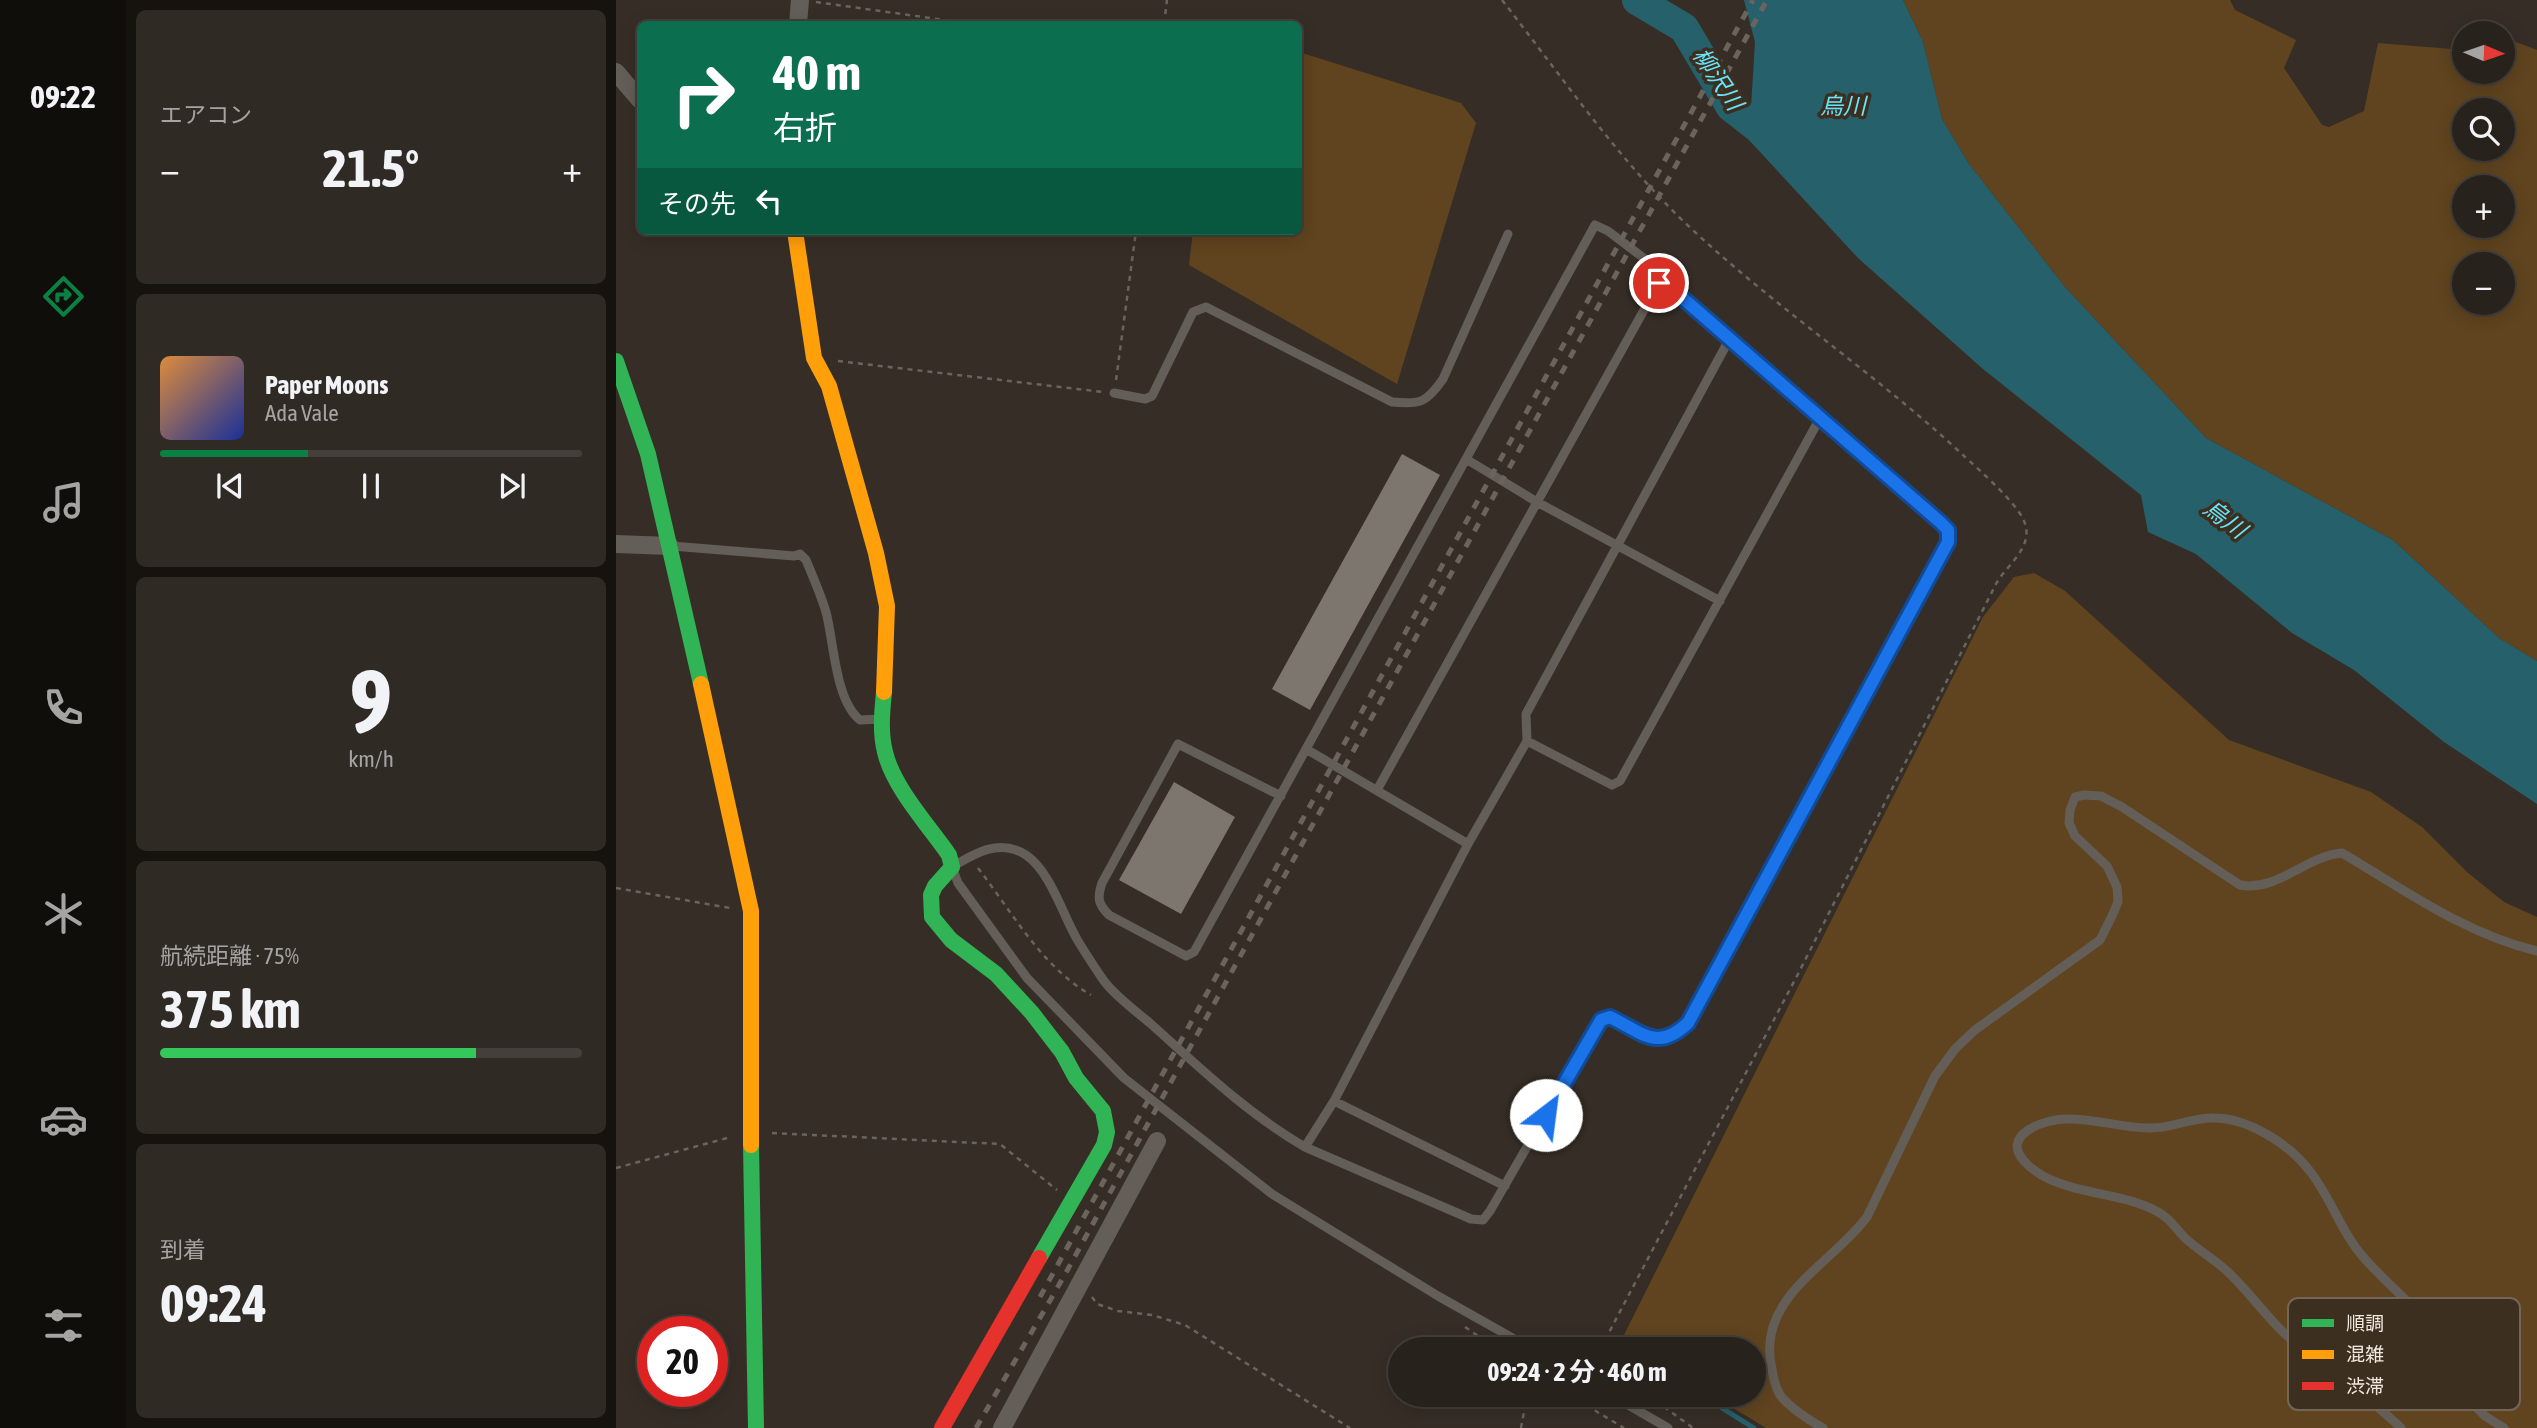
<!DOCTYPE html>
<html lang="ja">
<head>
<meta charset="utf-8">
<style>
  :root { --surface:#28221c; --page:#302a25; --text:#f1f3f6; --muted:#a5a4a3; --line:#443f3b; --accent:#0b8043 }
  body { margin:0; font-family:"Asap Condensed","Noto Sans JP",sans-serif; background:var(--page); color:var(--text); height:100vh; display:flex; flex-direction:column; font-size:26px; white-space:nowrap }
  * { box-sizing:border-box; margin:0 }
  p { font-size:23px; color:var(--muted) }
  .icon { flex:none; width:38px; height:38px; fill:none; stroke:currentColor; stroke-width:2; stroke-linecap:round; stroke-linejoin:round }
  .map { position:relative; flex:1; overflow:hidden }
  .sheet { display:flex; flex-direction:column; gap:10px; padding:10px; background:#16130f; width:490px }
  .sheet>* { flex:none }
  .hud { position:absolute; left:21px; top:21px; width:665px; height:214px; border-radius:10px; box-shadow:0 4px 18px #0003,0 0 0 2px var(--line); background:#0b6e4f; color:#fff; overflow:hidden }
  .needle { width:46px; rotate:92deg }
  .fabs { position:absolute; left:1836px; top:21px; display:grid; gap:14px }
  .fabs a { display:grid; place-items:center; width:63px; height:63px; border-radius:50%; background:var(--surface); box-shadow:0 4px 18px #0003,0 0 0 2px var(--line); font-size:35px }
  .speed { position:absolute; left:21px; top:1316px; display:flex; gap:14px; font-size:35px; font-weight:700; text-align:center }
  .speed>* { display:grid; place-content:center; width:91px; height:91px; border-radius:50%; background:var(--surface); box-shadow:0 4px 18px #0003,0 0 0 2px var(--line); line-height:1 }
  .speed .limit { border:10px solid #d22; background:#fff; color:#111 }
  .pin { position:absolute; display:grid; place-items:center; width:60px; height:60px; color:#fff; margin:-30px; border:4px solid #fff; border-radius:50%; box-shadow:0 2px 7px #0007 }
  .me { position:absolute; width:77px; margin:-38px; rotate:30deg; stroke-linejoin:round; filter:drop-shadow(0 0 5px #0008) }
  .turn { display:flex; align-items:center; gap:24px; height:147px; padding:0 21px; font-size:32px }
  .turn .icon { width:91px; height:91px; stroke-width:2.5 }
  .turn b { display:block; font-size:49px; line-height:60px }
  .then { display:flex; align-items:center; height:66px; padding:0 21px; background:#0003; gap:14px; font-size:26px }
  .big { font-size:52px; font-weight:700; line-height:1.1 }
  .sheet .widget { flex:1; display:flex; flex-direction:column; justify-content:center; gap:10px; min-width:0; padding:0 24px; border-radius:10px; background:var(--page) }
  .sheet .dial { align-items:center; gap:0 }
  .dial b { font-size:91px; line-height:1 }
  .song { display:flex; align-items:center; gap:21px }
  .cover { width:84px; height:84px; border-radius:10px; background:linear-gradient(135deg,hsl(30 70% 55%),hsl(230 70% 35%)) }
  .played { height:7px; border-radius:4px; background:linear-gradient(90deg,var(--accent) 35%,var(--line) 35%) }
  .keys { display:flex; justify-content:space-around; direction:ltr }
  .heat { display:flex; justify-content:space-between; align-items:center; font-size:38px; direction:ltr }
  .charge { height:10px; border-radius:5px; background:linear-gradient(90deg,#34c759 75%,var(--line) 0) }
  .trip { position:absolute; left:772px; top:1337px; width:378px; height:70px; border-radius:35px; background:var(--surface); box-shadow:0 4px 18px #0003,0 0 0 2px var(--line); font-weight:700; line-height:70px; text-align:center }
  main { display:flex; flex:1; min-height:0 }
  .tab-bar { display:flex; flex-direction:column; width:126px; justify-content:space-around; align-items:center; background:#100e0b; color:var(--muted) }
  .tab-bar .icon { width:49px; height:49px }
  .tab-bar .on { color:var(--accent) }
  .tab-bar b { font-size:32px; color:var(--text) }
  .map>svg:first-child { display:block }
  .green { fill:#60441f; fill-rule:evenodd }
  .water { fill:#26616b }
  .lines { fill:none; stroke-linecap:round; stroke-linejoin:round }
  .stream { stroke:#26616b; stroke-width:5 }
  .river { stroke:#26616b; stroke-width:30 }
  .building { fill:#7c766e }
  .path { stroke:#69645e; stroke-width:2.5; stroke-dasharray:5 5; stroke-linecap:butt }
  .lane { stroke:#645e58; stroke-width:9 }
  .street { stroke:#645e58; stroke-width:18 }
  .fast { stroke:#30b455; stroke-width:16 }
  .slow { stroke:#ff9f0a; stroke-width:16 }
  .jam { stroke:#e5322d; stroke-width:16 }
  .rail { stroke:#6a645d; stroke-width:5; stroke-dasharray:9 9; stroke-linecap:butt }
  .route-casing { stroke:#114b97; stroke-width:18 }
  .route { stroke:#1a73e8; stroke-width:12 }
  .labels { text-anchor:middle; stroke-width:7; stroke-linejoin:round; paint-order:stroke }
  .water-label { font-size:23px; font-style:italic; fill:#68e5fc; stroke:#3c2f20 }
  .key { fill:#3c2f20; stroke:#726659; stroke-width:2 }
  .key-label { font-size:19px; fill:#f0e8de }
</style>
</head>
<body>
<main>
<nav class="tab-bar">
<b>09:22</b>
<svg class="icon on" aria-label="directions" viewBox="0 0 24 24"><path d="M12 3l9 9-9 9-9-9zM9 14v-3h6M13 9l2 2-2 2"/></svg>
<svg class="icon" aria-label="music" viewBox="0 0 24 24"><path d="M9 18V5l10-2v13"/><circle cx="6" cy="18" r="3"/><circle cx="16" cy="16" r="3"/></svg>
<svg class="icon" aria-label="phone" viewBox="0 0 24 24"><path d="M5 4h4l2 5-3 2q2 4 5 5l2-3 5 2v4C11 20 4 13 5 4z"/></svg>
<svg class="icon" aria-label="climate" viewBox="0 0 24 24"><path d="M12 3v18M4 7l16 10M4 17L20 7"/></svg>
<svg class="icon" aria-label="car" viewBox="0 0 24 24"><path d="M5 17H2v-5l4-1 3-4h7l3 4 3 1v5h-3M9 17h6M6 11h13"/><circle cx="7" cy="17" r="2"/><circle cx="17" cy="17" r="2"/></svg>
<svg class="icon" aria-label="filters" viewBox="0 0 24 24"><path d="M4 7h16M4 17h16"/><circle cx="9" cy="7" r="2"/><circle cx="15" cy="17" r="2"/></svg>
</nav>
<section class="sheet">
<div class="widget"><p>エアコン</p>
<div class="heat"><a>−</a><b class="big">21.5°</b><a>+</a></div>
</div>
<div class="widget">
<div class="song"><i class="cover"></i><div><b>Paper Moons</b><p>Ada Vale</p></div></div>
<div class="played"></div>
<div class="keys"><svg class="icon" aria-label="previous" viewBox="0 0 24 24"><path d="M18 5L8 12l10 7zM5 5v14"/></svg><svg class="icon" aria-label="pause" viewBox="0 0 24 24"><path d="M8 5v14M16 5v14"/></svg><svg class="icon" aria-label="next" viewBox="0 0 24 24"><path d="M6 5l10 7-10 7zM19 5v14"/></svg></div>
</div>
<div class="widget dial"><b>9</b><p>km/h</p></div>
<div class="widget"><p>航続距離 · 75%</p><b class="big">375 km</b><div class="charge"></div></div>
<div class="widget"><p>到着</p><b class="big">09:24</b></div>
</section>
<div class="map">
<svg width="1921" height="1428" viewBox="0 0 1921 1428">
  <rect width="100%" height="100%" fill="#362e26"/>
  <path class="green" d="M 1287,0 L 1614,0 L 1619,10 L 1680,40 L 1668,68 L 1706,125 L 1713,127 L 1748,111 L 1762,43 L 1848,50 L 1848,72 L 1886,72 L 1887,37 L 1921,50 L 1921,661 L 1883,638 L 1777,540 L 1590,438 L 1449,287 L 1353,164 L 1326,119 L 1307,42 ZM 1848,110 L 1886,110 L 1886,149 L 1848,149 ZM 1848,187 L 1886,187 L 1886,226 L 1848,226 ZM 1848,264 L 1886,264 L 1886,303 L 1848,303 Z
    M 683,52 L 845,103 L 860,123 L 781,384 L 573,265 L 577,231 L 682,231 Z
    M 1418,573 L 1449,591 L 1613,740 L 1755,792 L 1806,827 L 1851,872 L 1888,902 L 1921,917 L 1921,1428 L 1150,1428 L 1096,1395 L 1138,1395 L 1138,1349 L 1022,1349 L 1006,1339 L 1367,617 L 1398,577 Z"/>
  <path class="water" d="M 1128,0 L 1287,0 L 1307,42 L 1326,119 L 1353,164 L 1449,287 L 1590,438 L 1777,540 L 1883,638 L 1921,661 L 1921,804 L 1828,742 L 1738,670 L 1676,633 L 1580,554 L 1532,532 L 1525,495 L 1367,369 L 1242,258 L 1133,140 L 1139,42 Z"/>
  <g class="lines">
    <path class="stream" d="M 1008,1347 L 1012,1349
      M 1085,1395 L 1138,1428"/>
    <path class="river" d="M 1021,0 L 1068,28 L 1115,107 L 1165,146"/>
  </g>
  <path class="building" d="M 786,454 L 824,475 L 694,710 L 656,689 Z
    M 558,782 L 619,817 L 565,914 L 503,880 Z"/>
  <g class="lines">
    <path class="path" d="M 886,0 C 943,73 997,152 1063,217 C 1152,303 1257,371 1347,455 C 1362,469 1401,503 1408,521 C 1419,547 1391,564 1380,584 L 1182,974 L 989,1340 L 989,1349
      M 200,2 L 357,24
      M 548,24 L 551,0
      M 222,361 L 487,392
      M 500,380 L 520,231
      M 362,868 C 396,912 426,967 475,995
      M 0,888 L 114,908
      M 156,1133 L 384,1144 L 441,1190
      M 0,1168 L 115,1137
      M 476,1297 L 481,1304 L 502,1311 L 536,1315 L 569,1325 L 734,1428
      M 849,1327 L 881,1349
      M 953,1395 L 1008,1428
      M 1032,1395 L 1077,1428
      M 905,1428 L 911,1395"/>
    <path class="lane" d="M 498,393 L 529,399 L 536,396 L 577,312 L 590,307 L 776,402 C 805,405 811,402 827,379 L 892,234
      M 850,459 L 921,502 L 1104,601
      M 56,546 L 178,556 L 184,554 L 190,560 C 197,577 205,595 210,612 C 218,642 219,700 244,720 L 264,719
      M 911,741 L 996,785 L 1004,781 L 1204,418
      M 690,749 L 852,844
      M 761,790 L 1043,283
      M 665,796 L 562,744 L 486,883 C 481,898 482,904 493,915 L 570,956 L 578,952 L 690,749 L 979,225 L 992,231 L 1033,262 L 1043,283 L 1054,287 L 1332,530 L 1332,542 L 1072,1023 L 1049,1040 L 1040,1039 L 994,1017 L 984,1020 L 874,1211 L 867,1220 L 855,1219 L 689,1147 C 632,1114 584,1068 535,1024 C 520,1011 500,997 488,981 C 479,968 470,954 462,941 C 447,916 435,872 410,855 C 384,838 359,853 336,867 L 342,883 L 411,978 L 508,1078 L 656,1194 L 822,1296 L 916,1349
      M 718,1101 L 889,1186
      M 689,1147 L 718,1101 L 852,844 L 911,741 L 910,714 L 1114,338
      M 995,1395 L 1052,1428
      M 1207,1428 C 1194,1421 1173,1407 1164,1395 C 1160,1388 1157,1377 1156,1369 C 1139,1298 1215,1265 1251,1217 L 1319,1076 L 1339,1049 L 1359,1030 L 1484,940 L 1496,916 L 1502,902 L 1501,887 L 1491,866 L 1459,836 L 1453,823 L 1454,810 L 1459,797 L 1468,795 L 1485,796 L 1506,807 L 1624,885 C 1661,892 1690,856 1726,853 C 1789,890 1849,934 1921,951
      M 1785,1428 C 1750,1393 1706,1368 1669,1334 C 1649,1315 1633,1292 1613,1273 C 1600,1260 1583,1251 1569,1238 C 1560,1229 1554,1218 1542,1212 C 1505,1190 1439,1196 1408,1161 C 1384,1134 1430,1119 1450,1119 C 1477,1118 1505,1128 1533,1128 C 1555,1129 1576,1117 1598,1118 C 1632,1118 1673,1144 1693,1170 C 1715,1197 1725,1233 1749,1259 C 1771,1284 1797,1304 1818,1331 C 1836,1353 1848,1382 1861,1408 L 1869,1416 L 1888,1428"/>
    <path class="street" d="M 182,24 L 184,0
      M 0,72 L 24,100
      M 0,544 L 54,546
      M 386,1428 L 541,1141"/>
    <path class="fast" d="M 0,361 L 32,454 L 85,684
      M 268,692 C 266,712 264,732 269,752 C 277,787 313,826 333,855 L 336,867 L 319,886 L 315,895 L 316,917 L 335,940 L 380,974 L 416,1013 L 446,1052 L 460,1078 L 487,1111 L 491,1132 L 488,1145 L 423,1258
      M 135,1145 L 140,1428"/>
    <path class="slow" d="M 179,231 L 198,358 L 213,386 L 260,553 L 271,606 L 268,692
      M 85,684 L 135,911 L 135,1145"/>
    <path class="jam" d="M 326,1428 L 423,1258"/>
    <path class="rail" d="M 424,1297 L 1137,0
      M 360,1428 L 447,1278 L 1151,0"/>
  </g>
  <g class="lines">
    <defs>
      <path id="route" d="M 930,1115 L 985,1020 L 994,1017 C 1027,1033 1041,1052 1072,1023 L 1332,542 L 1332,530 L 1324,522 L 1054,287 L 1043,283"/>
    </defs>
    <use href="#route" class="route-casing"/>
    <use href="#route" class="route"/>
  </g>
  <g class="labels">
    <g class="water-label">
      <text transform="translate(1102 79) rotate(56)" y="8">柳沢川</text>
      <text x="1227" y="114">烏川</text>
      <text transform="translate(1609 519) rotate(37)" y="8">烏川</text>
    </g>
  </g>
  <rect x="1672" y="1298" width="232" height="112" rx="10" class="key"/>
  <rect x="1686" y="1319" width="32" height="8" fill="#30b455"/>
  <rect x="1686" y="1350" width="32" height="9" fill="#ff9f0a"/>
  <rect x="1686" y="1382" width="32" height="8" fill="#e5322d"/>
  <g class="key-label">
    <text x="1730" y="1330">順調</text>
    <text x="1730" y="1361">混雑</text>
    <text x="1730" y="1393">渋滞</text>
  </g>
</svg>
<div class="fabs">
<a><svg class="needle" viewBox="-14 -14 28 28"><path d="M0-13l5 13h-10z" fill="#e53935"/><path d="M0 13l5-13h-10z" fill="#a5a4a3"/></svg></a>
<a><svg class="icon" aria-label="search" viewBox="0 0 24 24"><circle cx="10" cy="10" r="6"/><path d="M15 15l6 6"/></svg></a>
<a>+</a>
<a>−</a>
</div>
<div class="speed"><div class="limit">20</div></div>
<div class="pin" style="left:1043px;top:283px;background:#d93025"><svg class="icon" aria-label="arrive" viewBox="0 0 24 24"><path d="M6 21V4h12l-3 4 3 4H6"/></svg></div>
<svg class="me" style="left:930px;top:1115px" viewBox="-20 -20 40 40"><circle r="19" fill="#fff"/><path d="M0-13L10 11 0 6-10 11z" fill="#1a73e8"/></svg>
<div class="trip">09:24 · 2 分 · 460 m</div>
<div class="hud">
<div class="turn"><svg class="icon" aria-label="right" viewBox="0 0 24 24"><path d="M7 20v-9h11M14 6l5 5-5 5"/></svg><div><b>40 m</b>右折</div></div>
<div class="then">その先<svg class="icon" aria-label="left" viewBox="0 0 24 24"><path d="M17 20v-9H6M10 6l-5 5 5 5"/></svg></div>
</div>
</div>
</main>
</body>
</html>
